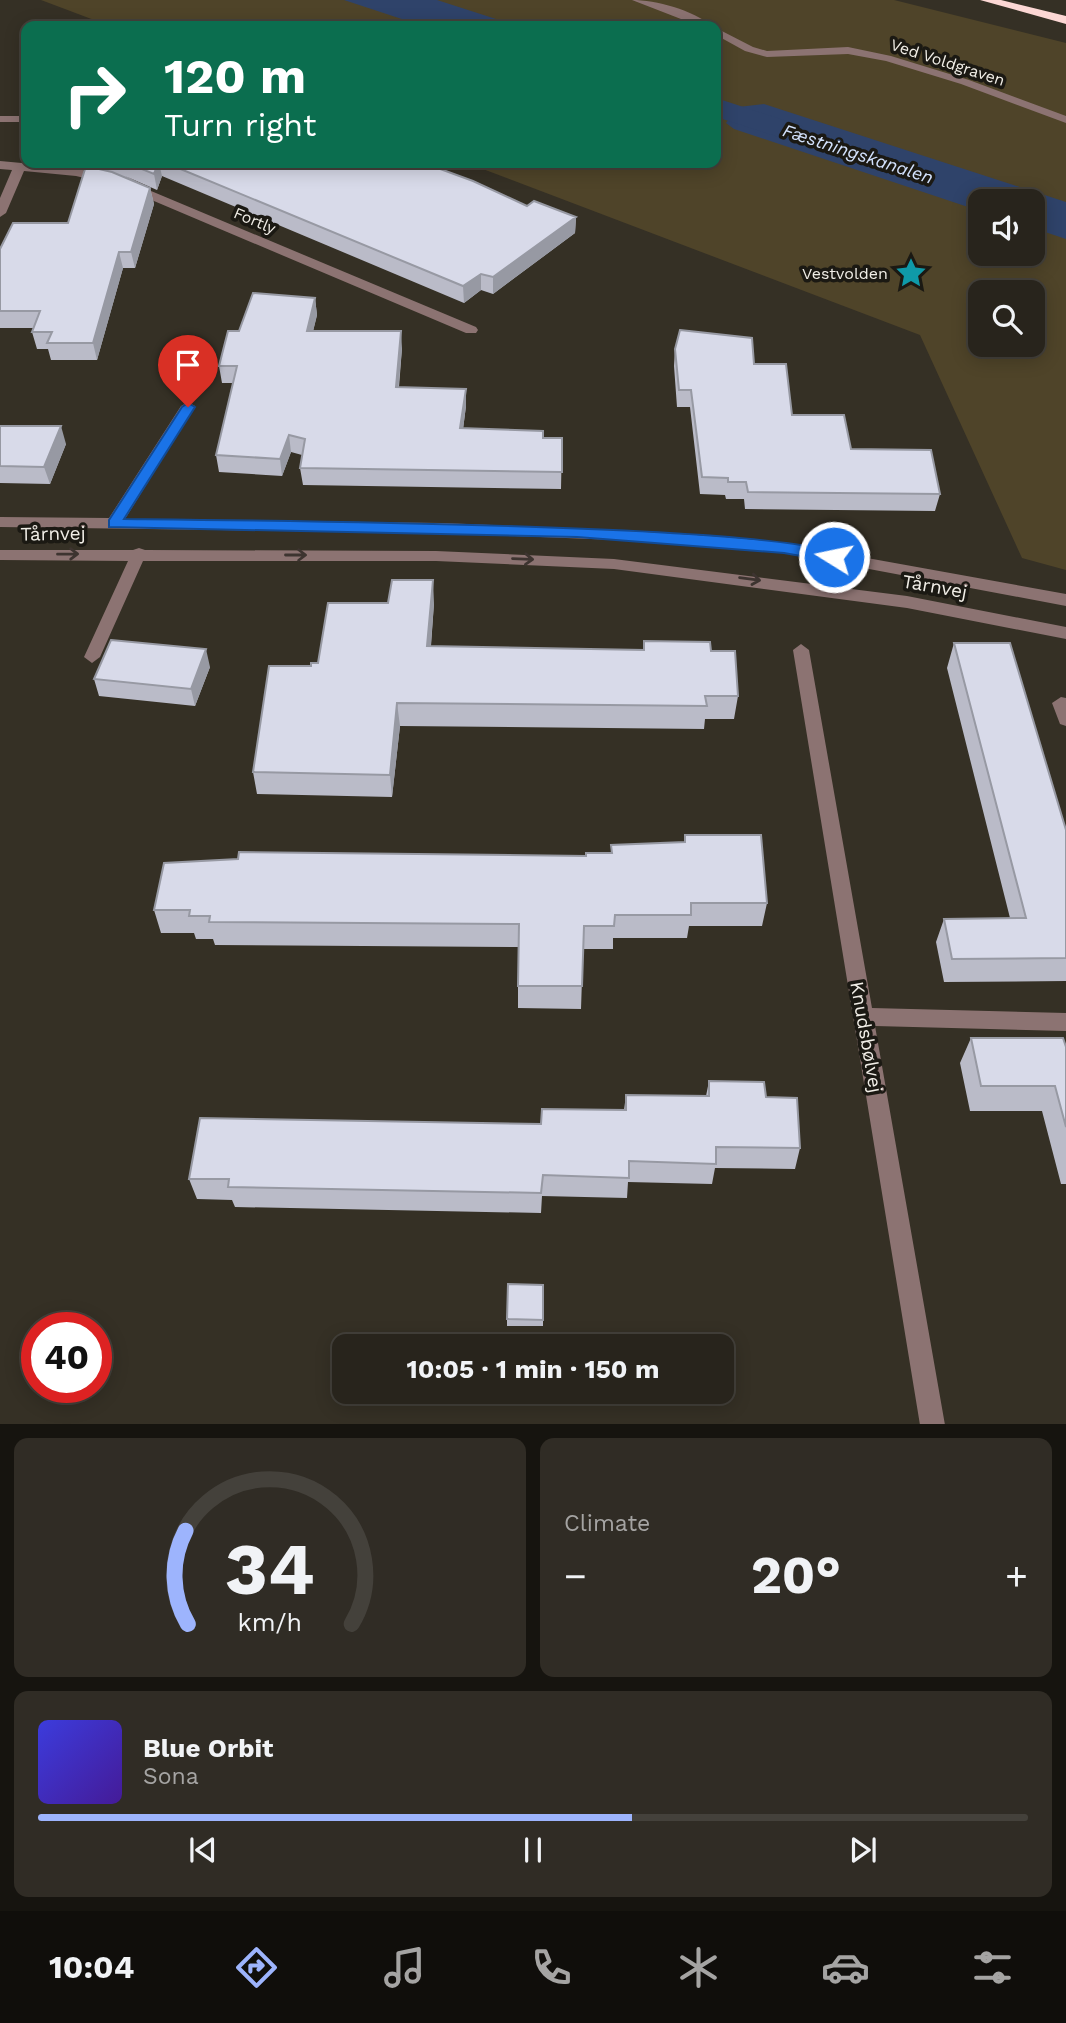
<!DOCTYPE html>
<html lang="en">
<head>
<meta charset="utf-8">
<style>
  :root { --surface:#28241c; --page:#302c25; --text:#f1f3f6; --muted:#a5a4a3; --line:#44413b; --accent:#9db4fd }
  body { margin:0; font-family:"Work Sans",sans-serif; background:var(--page); color:var(--text); height:100vh; display:flex; flex-direction:column; font-size:26px; white-space:nowrap }
  * { box-sizing:border-box; margin:0 }
  p { font-size:23px; color:var(--muted) }
  .icon { flex:none; width:38px; height:38px; fill:none; stroke:currentColor; stroke-width:2; stroke-linecap:round; stroke-linejoin:round }
  .map { position:relative; height:1424px; overflow:hidden }
  .sheet { display:flex; flex-direction:column; gap:14px; padding:14px; background:#16140f; flex:1 }
  .sheet>* { flex:none }
  .guide { position:absolute; left:21px; top:21px; width:700px; height:147px; border-radius:14px; box-shadow:0 4px 18px #0003,0 0 0 2px var(--line); background:#0b6e4f; color:#fff; overflow:hidden }
  .controls { position:absolute; left:968px; top:189px; display:grid; gap:14px }
  .controls a { display:grid; place-items:center; width:77px; height:77px; border-radius:14px; background:var(--surface); box-shadow:0 4px 18px #0003,0 0 0 2px var(--line); font-size:35px }
  .speed { position:absolute; left:21px; top:1312px; display:flex; gap:14px; font-size:35px; font-weight:700; text-align:center }
  .speed>* { display:grid; place-content:center; width:91px; height:91px; border-radius:50%; background:var(--surface); box-shadow:0 4px 18px #0003,0 0 0 2px var(--line); line-height:1 }
  .speed .limit { border:10px solid #d22; background:#fff; color:#111 }
  .pin { position:absolute; display:grid; place-items:center; width:60px; height:60px; color:#fff; margin:-72px -30px; border-radius:50% 50% 50% 0; rotate:-45deg; box-shadow:0 0 7px #0007 }
  .pin .icon { rotate:45deg }
  .me { position:absolute; width:77px; margin:-38px; rotate:280deg; stroke-linejoin:round; filter:drop-shadow(0 0 5px #0008) }
  .turn { display:flex; align-items:center; gap:24px; height:147px; padding:0 28px; font-size:32px }
  .turn .icon { width:91px; height:91px; stroke-width:2.5 }
  .turn b { display:block; font-size:49px; line-height:60px }
  .big { font-size:52px; font-weight:700; line-height:1.1 }
  .sheet .card { flex:1; display:flex; flex-direction:column; justify-content:center; gap:10px; min-width:0; padding:0 24px; border-radius:14px; background:var(--page) }
  .sheet .dial { align-items:center; gap:0 }
  .dial svg { height:182px; overflow:visible; fill:none; stroke:var(--line); stroke-width:7; stroke-linecap:round; text-anchor:middle }
  .dial text { fill:var(--text); stroke:none }
  .song { display:flex; align-items:center; gap:21px }
  .cover { width:84px; height:84px; border-radius:10px; background:linear-gradient(135deg,hsl(240 70% 55%),hsl(260 70% 35%)) }
  .played { height:7px; border-radius:4px; background:linear-gradient(90deg,var(--accent) 60%,var(--line) 60%) }
  .keys { display:flex; justify-content:space-around; direction:ltr }
  .heat { display:flex; justify-content:space-between; align-items:center; font-size:38px; direction:ltr }
  .sheet .tiles { flex:1; display:grid; gap:14px; grid-template-columns:1fr 1fr }
  .card:last-child { grid-column:span 2 }
  .trip { position:absolute; left:332px; top:1334px; width:402px; height:70px; border-radius:14px; background:var(--surface); box-shadow:0 4px 18px #0003,0 0 0 2px var(--line); font-weight:700; line-height:70px; text-align:center }
  .tab-bar { display:flex; height:112px; justify-content:space-around; align-items:center; background:#100e0b; color:var(--muted) }
  .tab-bar .icon { width:49px; height:49px }
  .tab-bar .active { color:var(--accent) }
  .tab-bar b { font-size:32px; color:var(--text) }
  .map>svg:first-child { display:block }
  .green { fill:#4f4429; fill-rule:evenodd }
  .water { fill:#2f436a }
  .lines { fill:none; stroke-linecap:round; stroke-linejoin:round }
  .canal { fill:#2f436a; fill-rule:evenodd }
  .minor { fill:#8c7372; fill-rule:evenodd }
  .highway { fill:#fcd7d4; fill-rule:evenodd }
  .wall { fill:#babbc8 }
  .shaded-wall { fill:#9799a3 }
  .building { fill:#d8dae9; stroke:#9799a3; stroke-width:2 }
  .oneway { stroke:#3d3430 }
  .route { fill:#1a73e8; stroke:#114b97; stroke-width:2 }
  .labels { text-anchor:middle; stroke-width:7; stroke-linejoin:round; paint-order:stroke }
  .far-street-label { font-size:16px; fill:#f1eee7; stroke:#1b1913 }
  .far-poi-label { font-size:16px; fill:#f1eee7; stroke:#1b1913; text-anchor:end }
  .far-water-label { font-size:18px; font-style:italic; fill:#d4e3fe; stroke:#1b1913 }
  .street-label { font-size:19px; fill:#f1eee7; stroke:#1b1913 }
</style>
</head>
<body>
<div class="map">
<svg width="1066" height="1425" viewBox="0 0 1066 1425">
  <rect width="100%" height="100%" fill="#353025"/>
  <path class="green" d="M 41,0 L 894,0 L 1066,43 L 1066,570 L 1022,558 L 920,335 L 467,163 L 716,163 L 716,26 L 110,26 ZM 980,201 L 1032,201 L 1032,254 L 980,254 ZM 980,292 L 1032,292 L 1032,345 L 980,345 Z"/>
  <path class="water" d="M 344,0 L 437,0 L 518,26 L 423,26 Z
    M 764,104 L 1066,202 L 1066,239 L 1033,228 L 1032,201 L 980,201 L 980,211 L 734,129 L 726,123 L 738,107 Z"/>
  <g class="lines">
    <path class="canal" d="M 716,98 L 802,126 L 806,132 L 802,138 L 791,141 L 716,117 Z"/>
    <path class="minor" d="M 632,0 C 656,0 693,10 712,26 L 699,26 Z
      M 716,28 L 753,47 L 767,51 L 848,47 L 891,56 L 969,80 L 1066,116 L 1066,123 L 961,84 L 886,61 L 848,54 L 767,57 L 745,51 L 716,35 Z
      M 0,116 L 26,116 L 26,122 L 0,122 Z
      M 0,161 L 76,168 L 112,179 L 106,183 L 76,176 L 24,171 L 6,213 L 0,217 L 0,198 L 12,170 L 0,169 Z
      M 132,183 L 476,327 L 478,330 L 476,333 L 466,333 L 128,190 L 126,187 Z
      M 188,402 L 195,406 L 125,519 L 442,523 L 617,530 L 784,543 L 1066,594 L 1066,606 L 784,553 L 617,540 L 442,533 L 0,527 L 0,517 L 109,518 L 181,406 Z
      M 139,548 L 145,550 L 436,551 L 614,559 L 907,596 L 1066,627 L 1066,639 L 907,608 L 614,569 L 436,561 L 143,561 L 100,657 L 92,663 L 84,657 L 128,561 L 0,560 L 0,550 L 133,550 Z
      M 801,644 L 809,650 L 872,1008 L 1066,1013 L 1066,1031 L 875,1026 L 945,1425 L 920,1425 L 793,650 Z
      M 1061,697 L 1066,698 L 1066,726 L 1060,724 L 1052,703 Z"/>
    <path class="highway" d="M 980,0 L 1001,0 L 1066,16 L 1066,24 Z"/>
  </g>
  <path class="wall" d="M 85,163 L 424,163 L 527,206 L 576,217 L 575,233 L 493,294 L 481,290 L 464,303 L 162,176 L 157,190 L 125,176 L 150,188 L 154,204 L 135,268 L 123,268 L 97,360 L 51,360 L 48,349 L 37,349 L 32,332 L 34,328 L 0,328 L 0,249 L 68,223 L 93,167 L 92,166 Z
    M 315,298 L 317,315 L 313,331 L 402,348 L 399,387 L 466,389 L 466,406 L 463,429 L 543,438 L 562,438 L 561,489 L 303,485 L 300,468 L 302,455 L 291,452 L 282,476 L 219,472 L 216,455 L 233,383 L 222,383 L 219,366 L 239,331 Z
    M 675,349 L 754,364 L 792,415 L 851,449 L 940,494 L 935,511 L 745,509 L 744,499 L 726,499 L 725,495 L 700,494 L 690,407 L 677,407 L 674,366 Z
    M 0,426 L 66,444 L 50,484 L 0,483 Z
    M 434,603 L 431,646 L 643,650 L 644,641 L 711,651 L 738,696 L 734,719 L 705,719 L 704,729 L 400,726 L 392,797 L 257,794 L 253,772 L 311,666 Z
    M 954,643 L 1066,830 L 1066,981 L 944,982 L 936,942 L 944,919 L 1010,918 L 947,668 Z
    M 210,667 L 195,706 L 99,696 L 94,679 Z
    M 685,835 L 767,903 L 762,926 L 689,926 L 687,938 L 613,938 L 613,949 L 583,949 L 581,1009 L 518,1008 L 518,947 L 215,945 L 213,939 L 196,939 L 194,933 L 161,933 L 154,910 L 611,853 L 611,845 L 684,842 Z
    M 971,1038 L 1066,1047 L 1066,1184 L 1061,1184 L 1042,1111 L 970,1111 L 960,1063 Z
    M 709,1081 L 766,1097 L 800,1148 L 795,1169 L 715,1168 L 712,1184 L 628,1182 L 627,1198 L 542,1196 L 541,1213 L 235,1207 L 232,1200 L 197,1199 L 189,1179 L 541,1124 L 624,1110 L 626,1095 L 706,1096 Z
    M 543,1285 L 543,1326 L 507,1326 L 507,1319 Z"/>
  <path class="shaded-wall" d="M 158,163 L 159,163 L 162,176 L 157,190 L 154,174 Z
    M 150,188 L 154,204 L 135,268 L 131,252 Z
    M 576,217 L 575,233 L 493,294 L 493,277 Z
    M 119,252 L 123,268 L 97,360 L 93,343 Z
    M 481,274 L 481,290 L 464,303 L 463,286 Z
    M 315,298 L 317,315 L 309,348 L 307,331 Z
    M 401,331 L 402,348 L 397,404 L 396,387 Z
    M 466,389 L 466,406 L 461,445 L 460,428 Z
    M 61,426 L 66,444 L 50,484 L 44,467 Z
    M 289,435 L 291,452 L 282,476 L 280,459 Z
    M 433,580 L 434,603 L 429,669 L 427,646 Z
    M 206,649 L 210,667 L 195,706 L 191,689 Z
    M 397,703 L 400,726 L 392,797 L 390,775 Z"/>
  <path class="building" d="M 127,163 L 158,163 L 154,174 Z
    M 166,163 L 424,163 L 473,181 L 527,206 L 534,201 L 576,217 L 493,277 L 481,274 L 463,286 Z
    M 86,166 L 112,172 L 150,188 L 131,252 L 119,252 L 93,343 L 47,343 L 52,332 L 32,332 L 40,311 L 0,311 L 0,249 L 13,223 L 68,223 Z
    M 253,293 L 315,298 L 307,331 L 401,331 L 396,387 L 466,389 L 460,428 L 543,431 L 543,438 L 562,438 L 562,472 L 300,468 L 305,439 L 289,435 L 280,459 L 216,455 L 237,366 L 219,366 L 228,331 L 239,331 Z
    M 680,330 L 752,338 L 754,364 L 786,364 L 792,415 L 844,415 L 851,449 L 931,450 L 940,494 L 748,492 L 746,482 L 728,482 L 728,478 L 702,477 L 691,390 L 679,390 L 675,349 Z
    M 0,426 L 61,426 L 44,467 L 0,466 Z
    M 392,580 L 433,580 L 427,646 L 644,650 L 644,641 L 710,642 L 711,651 L 735,651 L 738,696 L 705,696 L 707,706 L 397,703 L 390,775 L 253,772 L 269,666 L 311,666 L 311,663 L 318,663 L 328,603 L 388,603 Z
    M 111,640 L 206,649 L 191,689 L 94,679 Z
    M 954,643 L 1010,643 L 1066,830 L 1066,958 L 952,959 L 944,919 L 1026,918 Z
    M 685,835 L 761,835 L 767,903 L 691,903 L 691,915 L 615,915 L 614,926 L 584,926 L 582,986 L 518,986 L 519,924 L 209,922 L 210,916 L 189,916 L 190,910 L 154,910 L 164,863 L 238,859 L 239,852 L 586,856 L 586,853 L 612,853 L 611,845 L 685,842 Z
    M 971,1038 L 1063,1038 L 1066,1047 L 1066,1127 L 1055,1086 L 981,1086 Z
    M 709,1081 L 764,1082 L 766,1097 L 797,1098 L 800,1148 L 716,1147 L 716,1164 L 629,1161 L 629,1178 L 543,1175 L 541,1193 L 228,1187 L 229,1179 L 189,1179 L 200,1118 L 541,1124 L 542,1109 L 626,1110 L 626,1095 L 709,1096 Z
    M 508,1284 L 543,1285 L 543,1320 L 507,1319 Z"/>
  <defs><path id="oneway-shaft" d="M-6 0H5M1.5-3L5.5 0L1.5 3" fill="none" stroke-width="1.6" stroke-linecap="round" stroke-linejoin="round" transform="scale(1.75)"/></defs>
  <g class="oneway">
    <use href="#oneway-shaft" transform="translate(68 554) rotate(-1)"/>
    <use href="#oneway-shaft" transform="translate(296 555)"/>
    <use href="#oneway-shaft" transform="translate(523 559) rotate(2)"/>
    <use href="#oneway-shaft" transform="translate(750 579) rotate(7)"/>
  </g>
  <path class="route" d="M 188,403 L 195,407 L 124,519 C 209,520 812,524 841,557 L 834,562 L 784,553 L 577,537 L 109,527 L 109,520 L 182,407 Z"/>
  <defs>
    <symbol id="sight-bare" viewBox="-9 -9 18 18"><path d="M0-6L1.8-2.2L6-1.7L2.9 1.2L3.7 5.4L0 3.3L-3.7 5.4L-2.9 1.2L-6-1.7L-1.8-2.2Z" fill="#0f9aa8" stroke="#1b1913" stroke-width="2.5" paint-order="stroke"/></symbol>
  </defs>
  <g fill-rule="evenodd">
    <use href="#sight-bare" x="889" y="251" width="44" height="44"/>
  </g>
  <g class="labels">
    <g class="far-street-label">
      <text transform="translate(948 62) rotate(18)" y="6">Ved Voldgraven</text>
      <text transform="translate(255 220) rotate(23)" y="6">Fortly</text>
    </g>
    <g class="far-poi-label">
      <text x="888" y="279">Vestvolden</text>
    </g>
    <g class="far-water-label">
      <text transform="translate(858 154) rotate(18)" y="6">Fæstningskanalen</text>
    </g>
    <g class="street-label">
      <text transform="translate(53 533) rotate(-1)" y="7">Tårnvej</text>
      <text transform="translate(935 586) rotate(10)" y="7">Tårnvej</text>
      <text transform="translate(867 1037) rotate(80)" y="7">Knudsbølvej</text>
    </g>
  </g>
</svg>
<div class="controls">
<a><svg class="icon" aria-label="sound" viewBox="0 0 24 24"><path d="M4 9h4l5-4v14l-5-4H4zM17 9q2 3 0 6"/></svg></a>
<a><svg class="icon" aria-label="search" viewBox="0 0 24 24"><circle cx="10" cy="10" r="6"/><path d="M15 15l6 6"/></svg></a>
</div>
<div class="speed"><div class="limit">40</div></div>
<div class="pin" style="left:188px;top:407px;background:#d93025"><svg class="icon" aria-label="arrive" viewBox="0 0 24 24"><path d="M6 21V4h12l-3 4 3 4H6"/></svg></div>
<svg class="me" style="left:834px;top:557px" viewBox="-20 -20 40 40"><circle r="17" fill="#1a73e8" stroke="#fff" stroke-width="3"/><path d="M0-11L8 9 0 5-8 9z" fill="#fff"/></svg>
<div class="trip">10:05 · 1 min · 150 m</div>
<div class="guide">
<div class="turn"><svg class="icon" aria-label="right" viewBox="0 0 24 24"><path d="M7 20v-9h11M14 6l5 5-5 5"/></svg><div><b>120 m</b>Turn right</div></div>
</div>
</div>
<section class="sheet">
<div class="tiles">
<div class="card dial"><svg viewBox="0 0 100 80">
<path d="M14 69A42 42 0 1 1 86 69"/>
<path d="M14 69A42 42 0 0 1 13 28" stroke="#9db4fd"/>
<text x="50" y="56" font-size="32" font-weight="700">34</text>
<text x="50" y="72" font-size="11">km/h</text>
</svg></div>
<div class="card"><p>Climate</p>
<div class="heat"><a>−</a><b class="big">20°</b><a>+</a></div>
</div>
<div class="card">
<div class="song"><i class="cover"></i><div><b>Blue Orbit</b><p>Sona</p></div></div>
<div class="played"></div>
<div class="keys"><svg class="icon" aria-label="previous" viewBox="0 0 24 24"><path d="M18 5L8 12l10 7zM5 5v14"/></svg><svg class="icon" aria-label="pause" viewBox="0 0 24 24"><path d="M8 5v14M16 5v14"/></svg><svg class="icon" aria-label="next" viewBox="0 0 24 24"><path d="M6 5l10 7-10 7zM19 5v14"/></svg></div>
</div>
</div>
</section>
<nav class="tab-bar">
<b>10:04</b>
<svg class="icon active" aria-label="directions" viewBox="0 0 24 24"><path d="M12 3l9 9-9 9-9-9zM9 14v-3h6M13 9l2 2-2 2"/></svg>
<svg class="icon" aria-label="music" viewBox="0 0 24 24"><path d="M9 18V5l10-2v13"/><circle cx="6" cy="18" r="3"/><circle cx="16" cy="16" r="3"/></svg>
<svg class="icon" aria-label="phone" viewBox="0 0 24 24"><path d="M5 4h4l2 5-3 2q2 4 5 5l2-3 5 2v4C11 20 4 13 5 4z"/></svg>
<svg class="icon" aria-label="climate" viewBox="0 0 24 24"><path d="M12 3v18M4 7l16 10M4 17L20 7"/></svg>
<svg class="icon" aria-label="car" viewBox="0 0 24 24"><path d="M5 17H2v-5l4-1 3-4h7l3 4 3 1v5h-3M9 17h6M6 11h13"/><circle cx="7" cy="17" r="2"/><circle cx="17" cy="17" r="2"/></svg>
<svg class="icon" aria-label="filters" viewBox="0 0 24 24"><path d="M4 7h16M4 17h16"/><circle cx="9" cy="7" r="2"/><circle cx="15" cy="17" r="2"/></svg>
</nav>
</body>
</html>
